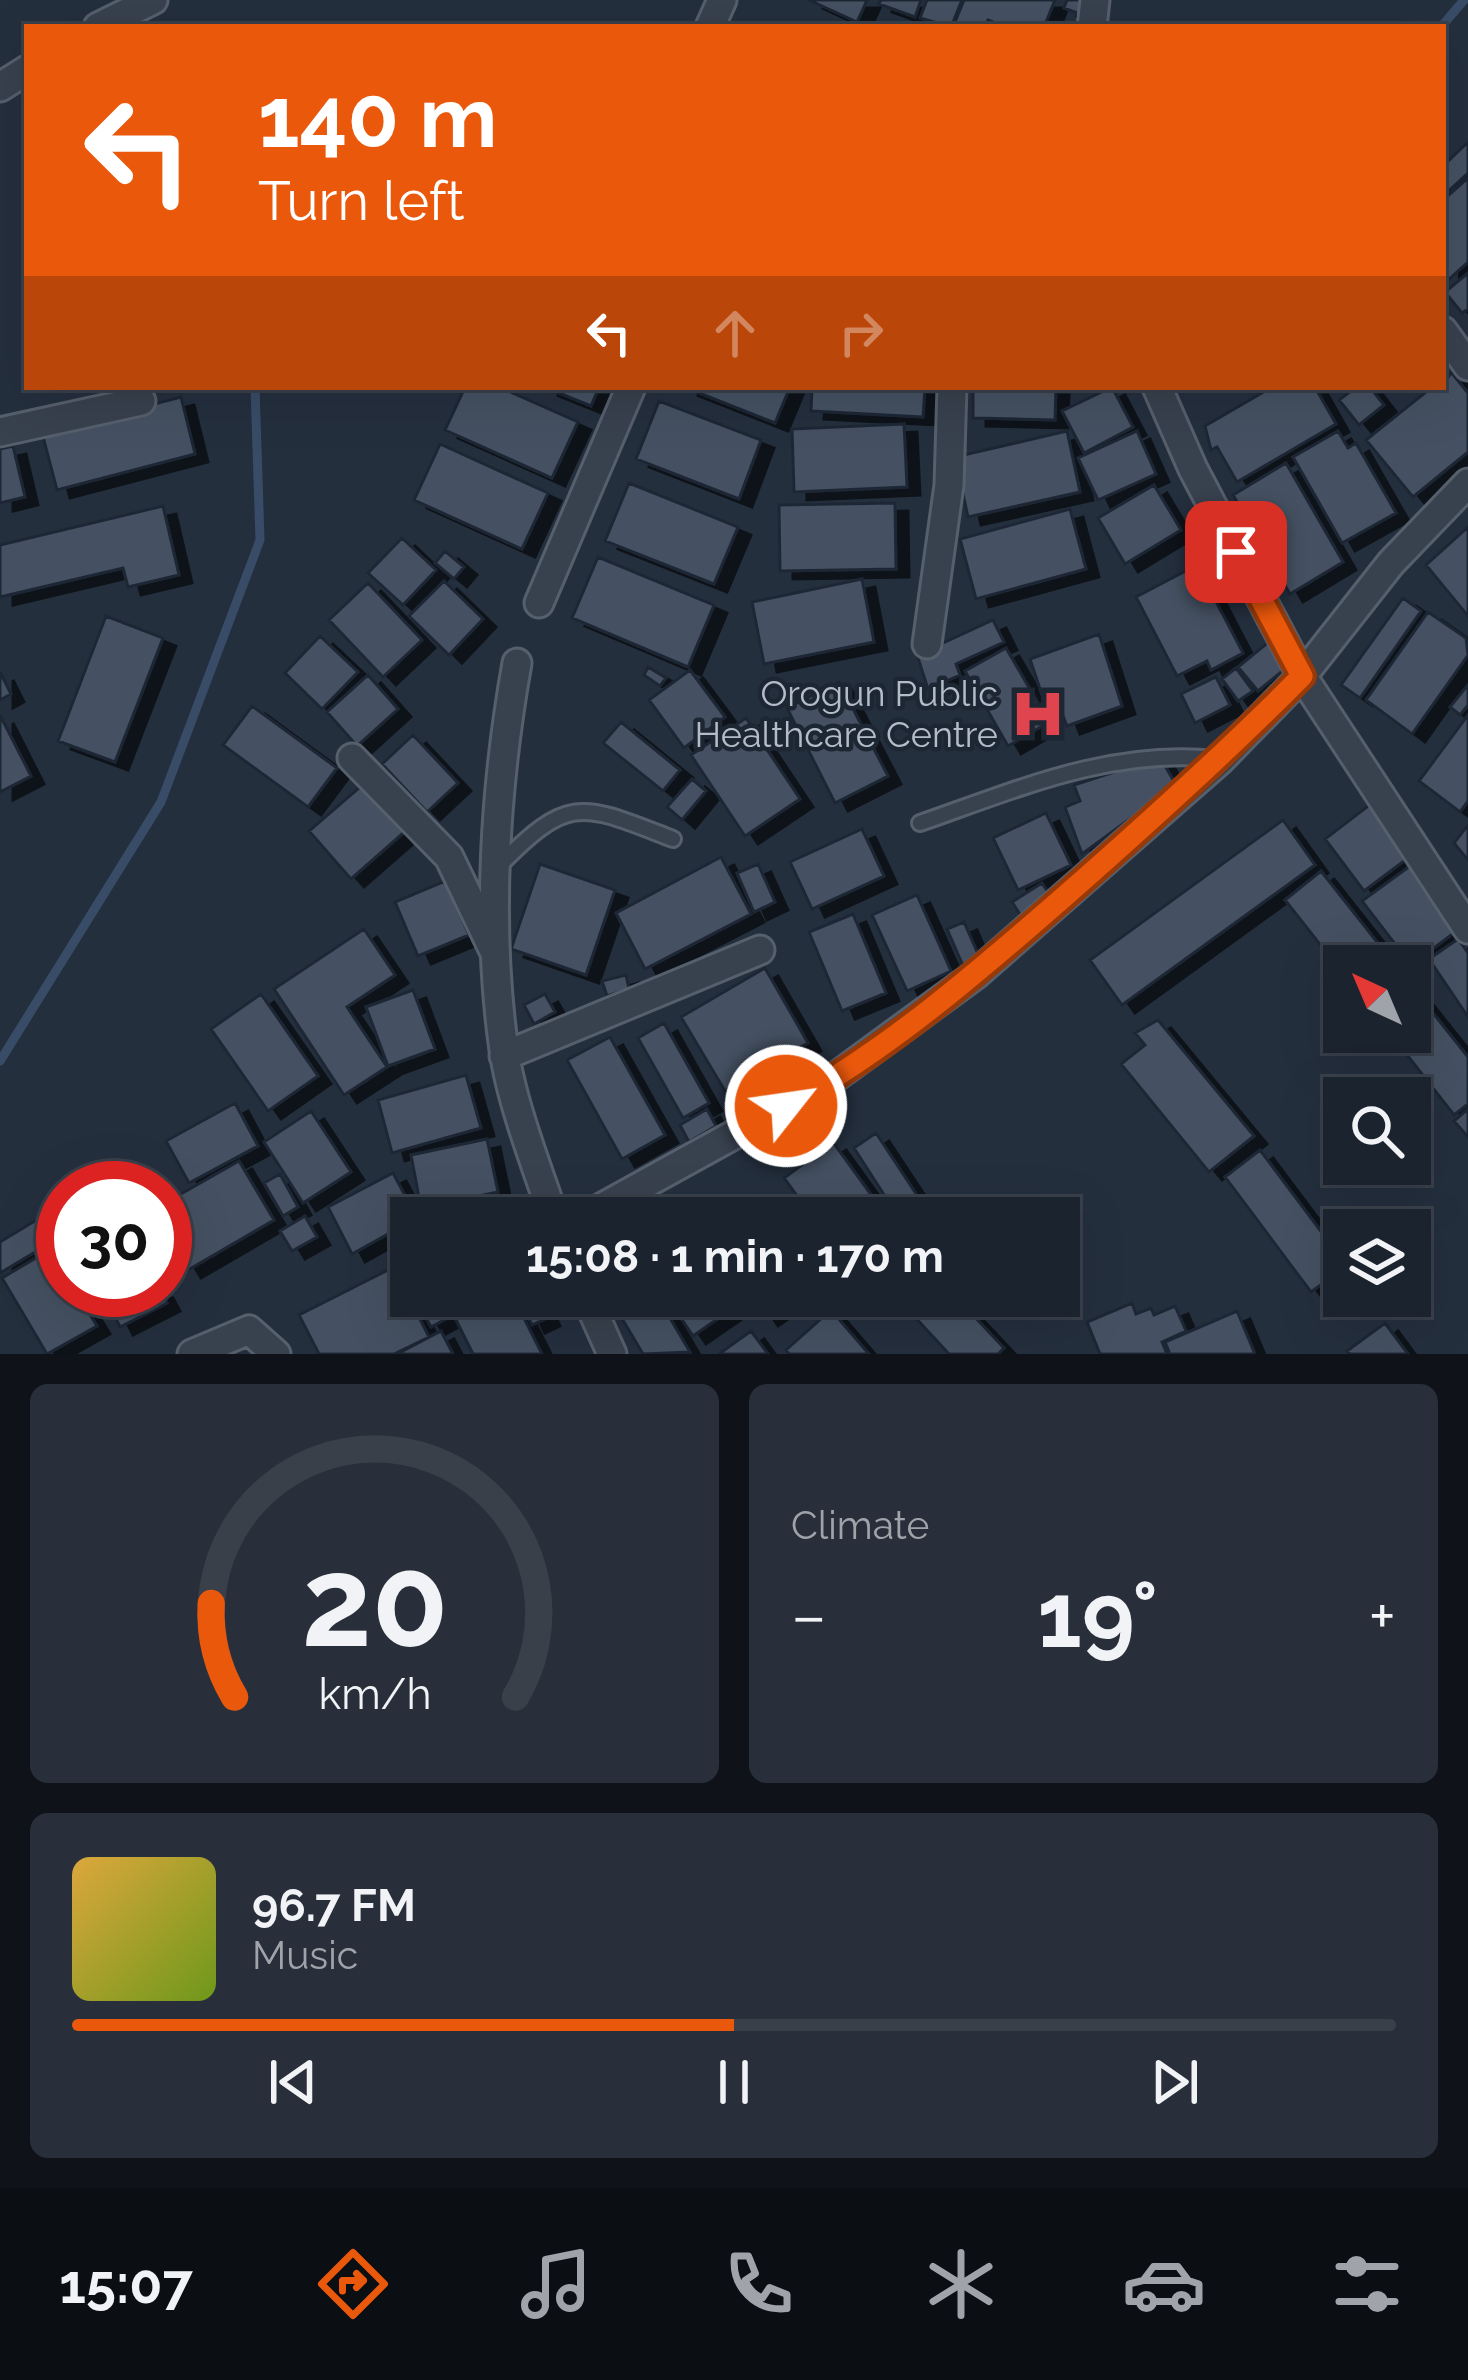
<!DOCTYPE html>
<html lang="en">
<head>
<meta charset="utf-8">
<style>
  :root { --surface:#1b232e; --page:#282f3a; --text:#f1f3f6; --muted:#a0a4aa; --line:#39404a; --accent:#ea580c }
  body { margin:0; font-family:Raleway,sans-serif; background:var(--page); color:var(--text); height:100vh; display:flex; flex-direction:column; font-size:45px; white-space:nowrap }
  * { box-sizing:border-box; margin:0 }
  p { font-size:39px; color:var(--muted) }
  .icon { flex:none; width:66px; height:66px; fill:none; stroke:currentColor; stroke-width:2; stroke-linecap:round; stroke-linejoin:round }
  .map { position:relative; height:1354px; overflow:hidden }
  .sheet { display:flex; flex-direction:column; gap:30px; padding:30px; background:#0f1319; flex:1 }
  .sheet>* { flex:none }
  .top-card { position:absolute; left:24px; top:24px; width:1422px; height:366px; border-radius:0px; box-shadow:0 12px 48px #0002,0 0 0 3px var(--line); background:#ea580c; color:#fff; overflow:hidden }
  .needle { width:78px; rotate:316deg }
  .fabs { position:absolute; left:1323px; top:945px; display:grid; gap:24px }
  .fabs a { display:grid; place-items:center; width:108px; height:108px; border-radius:0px; background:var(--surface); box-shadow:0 12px 48px #0002,0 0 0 3px var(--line); font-size:60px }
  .speed { position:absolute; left:36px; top:1161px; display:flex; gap:24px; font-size:60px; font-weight:700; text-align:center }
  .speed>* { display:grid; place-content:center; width:156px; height:156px; border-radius:50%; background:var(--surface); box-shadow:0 12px 48px #0002,0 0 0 3px var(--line); line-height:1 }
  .speed .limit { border:18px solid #d22; background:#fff; color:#111 }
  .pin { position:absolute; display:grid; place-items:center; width:102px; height:102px; color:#fff; margin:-51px; border-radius:24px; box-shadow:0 6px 18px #0006 }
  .me { position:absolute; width:132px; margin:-66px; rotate:60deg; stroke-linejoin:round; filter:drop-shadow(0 0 9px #0008) }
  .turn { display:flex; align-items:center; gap:42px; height:252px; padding:0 36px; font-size:54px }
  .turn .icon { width:156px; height:156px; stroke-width:2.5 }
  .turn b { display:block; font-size:84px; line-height:102px }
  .lanes { display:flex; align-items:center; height:114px; padding:0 36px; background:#0003; justify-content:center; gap:60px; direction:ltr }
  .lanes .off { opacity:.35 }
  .big { font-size:90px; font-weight:700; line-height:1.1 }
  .sheet .card { flex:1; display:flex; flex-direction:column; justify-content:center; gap:18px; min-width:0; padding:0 42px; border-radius:18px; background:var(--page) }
  .sheet .dial { align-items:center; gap:0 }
  .dial svg { height:312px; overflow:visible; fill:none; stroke:var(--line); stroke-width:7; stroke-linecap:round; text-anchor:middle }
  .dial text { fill:var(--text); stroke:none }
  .song { display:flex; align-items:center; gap:36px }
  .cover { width:144px; height:144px; border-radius:18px; background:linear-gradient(135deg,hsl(40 70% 55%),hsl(80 70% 35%)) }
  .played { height:12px; border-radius:6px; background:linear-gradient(90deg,var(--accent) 50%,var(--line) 50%) }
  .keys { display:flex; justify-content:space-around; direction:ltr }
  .heat { display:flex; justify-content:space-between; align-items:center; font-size:66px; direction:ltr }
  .sheet .tiles { flex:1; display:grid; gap:30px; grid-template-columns:1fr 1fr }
  .card:last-child { grid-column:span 2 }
  .trip { position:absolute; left:390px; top:1197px; width:690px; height:120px; border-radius:0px; background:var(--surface); box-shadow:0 12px 48px #0002,0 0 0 3px var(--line); font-weight:700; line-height:120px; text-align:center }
  .tab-bar { display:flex; height:192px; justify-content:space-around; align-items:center; background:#0b0e12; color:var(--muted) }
  .tab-bar .icon { width:84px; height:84px }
  .tab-bar .active { color:var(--accent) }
  .tab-bar b { font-size:54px; color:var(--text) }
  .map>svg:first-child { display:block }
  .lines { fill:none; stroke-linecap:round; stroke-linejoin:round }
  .stream { stroke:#394c67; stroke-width:9 }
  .building { fill:#455162; stroke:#1f2835; stroke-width:3; filter:url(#shadow) }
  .lane-casing { stroke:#565f6c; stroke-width:20 }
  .street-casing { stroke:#565f6c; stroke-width:33 }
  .lane { stroke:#38414e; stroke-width:14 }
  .street { stroke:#38414e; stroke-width:27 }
  .route-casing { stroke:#983908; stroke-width:30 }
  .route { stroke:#ea580c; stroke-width:21 }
  .labels { text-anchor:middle; stroke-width:9; stroke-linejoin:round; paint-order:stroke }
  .poi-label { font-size:36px; fill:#b4bcc9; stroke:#1d2633; text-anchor:end }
</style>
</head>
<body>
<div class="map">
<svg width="1468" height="1354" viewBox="0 0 1468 1354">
  <defs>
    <filter id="shadow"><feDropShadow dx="13" dy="8" stdDeviation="0" flood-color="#0009"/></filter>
  </defs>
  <rect width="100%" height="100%" fill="#242f3e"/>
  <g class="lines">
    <path class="stream" d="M 1441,27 L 1464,0
      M 0,1061 L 161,802 L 260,540 L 255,387"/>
  </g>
  <path class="building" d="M 809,0 L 867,0 L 857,22 Z
    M 881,0 L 921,0 L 915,17 L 879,4 Z
    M 927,0 L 962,0 L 951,27 L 920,18 Z
    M 964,0 L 1055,0 L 1044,27 L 1005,27 L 988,20 L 985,27 L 967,27 L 955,22 Z
    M 1067,0 L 1088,0 L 1082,15 L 1064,8 Z
    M 1468,142 L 1468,173 L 1443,196 L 1443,166 Z
    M 1468,178 L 1468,262 L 1447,281 L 1443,200 Z
    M 1468,273 L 1468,309 L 1462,313 L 1445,292 Z
    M 1451,372 L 1468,393 L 1468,452 L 1413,497 L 1366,440 L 1432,387 L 1443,387 Z
    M 465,387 L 499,387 L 578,422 L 552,478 L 445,430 Z
    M 544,387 L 599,387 L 591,406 Z
    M 684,387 L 790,387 L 775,423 Z
    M 812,387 L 925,387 L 923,417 L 811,411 Z
    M 973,387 L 1056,387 L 1055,420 L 973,418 Z
    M 1112,387 L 1133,427 L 1084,453 L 1062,411 Z
    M 1272,387 L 1315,387 L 1336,424 L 1237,482 L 1217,447 L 1211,450 L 1205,426 Z
    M 1356,387 L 1370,387 L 1384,405 L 1359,425 L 1339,400 Z
    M 181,397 L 195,454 L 57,490 L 42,433 Z
    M 659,401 L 761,440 L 739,499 L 636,459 Z
    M 904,424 L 907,487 L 794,492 L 792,429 Z
    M 1067,431 L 1080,492 L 968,517 L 955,457 Z
    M 1137,431 L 1156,474 L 1098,500 L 1078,458 Z
    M 1338,431 L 1348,448 L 1356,443 L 1396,513 L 1342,543 L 1293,457 Z
    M 440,444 L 548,493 L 522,549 L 414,500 Z
    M 13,446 L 25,497 L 0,503 L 0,449 Z
    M 1286,463 L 1343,562 L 1290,594 L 1233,495 Z
    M 629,483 L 738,527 L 714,584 L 605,541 Z
    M 1154,485 L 1181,530 L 1125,564 L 1098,518 Z
    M 895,503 L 896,569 L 780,571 L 779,505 Z
    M 163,506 L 179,575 L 128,587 L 123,568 L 0,597 L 0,545 Z
    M 1070,509 L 1086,569 L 976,599 L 960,539 Z
    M 1468,527 L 1468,616 L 1426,565 Z
    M 402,538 L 436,570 L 403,605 L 368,573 Z
    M 445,551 L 464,567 L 454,579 L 435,563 Z
    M 598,557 L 714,605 L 688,667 L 572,618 Z
    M 1197,565 L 1243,653 L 1211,670 L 1207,661 L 1177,676 L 1136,597 Z
    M 862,579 L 874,642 L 764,664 L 752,602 Z
    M 444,581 L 483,619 L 449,655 L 409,616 Z
    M 368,583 L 422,640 L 383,677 L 329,620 Z
    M 1403,598 L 1421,611 L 1360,698 L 1341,685 Z
    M 1428,612 L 1466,638 L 1468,655 L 1412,734 L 1366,700 Z
    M 106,616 L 163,638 L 115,762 L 58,741 Z
    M 993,620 L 1004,642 L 956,664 L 960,675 L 928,689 L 917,655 Z
    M 1099,634 L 1122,706 L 1067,726 L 1059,706 L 1047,710 L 1030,659 Z
    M 320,636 L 358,672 L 322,709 L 285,673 Z
    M 1271,640 L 1291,664 L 1258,691 L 1238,667 Z
    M 1006,648 L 1049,722 L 1008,746 L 965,671 Z
    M 648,667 L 666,678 L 660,686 L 644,675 Z
    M 1236,668 L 1253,691 L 1238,701 L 1222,679 Z
    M 690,670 L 725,717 L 684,748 L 649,700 Z
    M 0,672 L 11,694 L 0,700 Z
    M 368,675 L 398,709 L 357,746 L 327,712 Z
    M 1216,677 L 1230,705 L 1195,723 L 1181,694 Z
    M 839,682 L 888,776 L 835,803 L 787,708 Z
    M 1468,685 L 1468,705 L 1460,715 L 1450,707 Z
    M 252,706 L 337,768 L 308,807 L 223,745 Z
    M 0,715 L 31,776 L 0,792 Z
    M 1468,715 L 1468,801 L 1460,812 L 1419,781 Z
    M 746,718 L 800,799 L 745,836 L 691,755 Z
    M 621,722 L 680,770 L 663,791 L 603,743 Z
    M 413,735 L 458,783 L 427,812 L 382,764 Z
    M 1160,757 L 1176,785 L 1082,854 L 1065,807 L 1080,801 L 1074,785 Z
    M 692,779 L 706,791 L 682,820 L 667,807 Z
    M 368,780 L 409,828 L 351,879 L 309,831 Z
    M 1372,803 L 1412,855 L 1364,891 L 1325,839 Z
    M 1046,813 L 1071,865 L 1018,890 L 993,838 Z
    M 1283,820 L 1315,865 L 1122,1005 L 1090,960 Z
    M 1468,825 L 1468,860 L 1454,843 Z
    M 862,829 L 884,876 L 812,909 L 790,862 Z
    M 721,857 L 751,914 L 645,969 L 616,913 Z
    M 540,864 L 615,890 L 586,975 L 511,949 Z
    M 758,864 L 775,902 L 754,912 L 737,873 Z
    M 1410,866 L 1458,930 L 1411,965 L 1362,901 Z
    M 1321,871 L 1396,966 L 1344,966 L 1344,975 L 1285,900 Z
    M 445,881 L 469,935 L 418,956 L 395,902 Z
    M 1042,883 L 1053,900 L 1023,919 L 1012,902 Z
    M 917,895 L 951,971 L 907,991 L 872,915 Z
    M 853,914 L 886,993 L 842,1011 L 809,932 Z
    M 964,922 L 978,954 L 964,968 L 947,929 Z
    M 364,929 L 395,975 L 347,1007 L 387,1067 L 344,1095 L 274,989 Z
    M 1458,939 L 1468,953 L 1468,1017 L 1429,959 Z
    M 765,968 L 808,1043 L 725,1091 L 681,1017 Z
    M 626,975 L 629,989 L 607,996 L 602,981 Z
    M 1410,984 L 1468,1057 L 1468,1104 L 1454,1115 L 1389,1032 L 1410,1032 Z
    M 413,990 L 435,1049 L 388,1066 L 366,1007 Z
    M 261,994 L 318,1076 L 268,1111 L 211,1029 Z
    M 545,994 L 555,1012 L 534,1024 L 524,1005 Z
    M 1158,1020 L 1254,1136 L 1209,1172 L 1121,1064 L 1145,1045 L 1135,1033 Z
    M 664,1023 L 709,1103 L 683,1118 L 638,1038 Z
    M 610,1037 L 665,1135 L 622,1159 L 567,1060 Z
    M 466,1075 L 481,1128 L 392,1153 L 378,1100 Z
    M 235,1103 L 258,1146 L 189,1183 L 166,1141 Z
    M 707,1109 L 716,1126 L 689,1142 L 680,1125 Z
    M 1468,1109 L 1468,1137 L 1454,1121 Z
    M 311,1111 L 351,1172 L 303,1203 L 264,1142 Z
    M 876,1133 L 932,1218 L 899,1218 L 854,1148 Z
    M 487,1139 L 498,1192 L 421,1208 L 411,1155 Z
    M 833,1142 L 888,1218 L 813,1218 L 784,1178 Z
    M 1260,1150 L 1344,1262 L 1344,1268 L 1311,1292 L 1225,1177 Z
    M 239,1161 L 274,1220 L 188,1270 L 165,1230 L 165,1203 Z
    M 393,1173 L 417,1218 L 352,1254 L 328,1207 Z
    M 280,1174 L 298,1207 L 283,1216 L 264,1183 Z
    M 756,1195 L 772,1218 L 722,1218 Z
    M 48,1213 L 62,1236 L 0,1273 L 0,1242 Z
    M 305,1216 L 317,1237 L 292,1251 L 280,1231 Z
    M 51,1249 L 63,1269 L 63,1290 L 75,1290 L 97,1326 L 47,1354 L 2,1278 Z
    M 411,1256 L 411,1291 L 396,1265 Z
    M 394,1267 L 429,1337 L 394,1354 L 319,1354 L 299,1315 Z
    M 102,1290 L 160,1290 L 167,1303 L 120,1327 Z
    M 414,1296 L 469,1296 L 474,1304 L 431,1327 Z
    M 504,1296 L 513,1296 L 542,1354 L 473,1354 L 456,1320 Z
    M 537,1296 L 547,1318 L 532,1325 L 520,1300 Z
    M 646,1296 L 657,1296 L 690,1352 L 643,1354 L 618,1312 Z
    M 666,1296 L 734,1296 L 739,1304 L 693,1336 Z
    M 751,1296 L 798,1296 L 765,1318 Z
    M 905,1296 L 955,1296 L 1004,1348 L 998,1354 L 949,1354 L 900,1301 Z
    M 1132,1303 L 1136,1314 L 1151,1308 L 1154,1315 L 1175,1306 L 1186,1331 L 1162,1342 L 1167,1354 L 1100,1354 L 1087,1322 Z
    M 831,1310 L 869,1354 L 789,1354 L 786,1350 Z
    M 1237,1311 L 1255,1354 L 1170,1354 L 1165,1342 Z
    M 1385,1323 L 1408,1354 L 1350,1354 L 1347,1351 Z
    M 441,1331 L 453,1354 L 397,1354 Z
    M 751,1331 L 768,1354 L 719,1354 Z"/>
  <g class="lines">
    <defs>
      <path id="lane" d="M 920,823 C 1018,789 1111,748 1216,759
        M 498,867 C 570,793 582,804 673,839"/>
      <path id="street" d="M 98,27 L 153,0
        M 710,27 L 722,0
        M 1092,27 L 1095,0
        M 0,87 L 27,70
        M 1443,331 L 1468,366
        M 1157,387 L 1193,469 L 1302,676 L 1468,929
        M 0,432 L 141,401
        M 539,603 L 631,387
        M 927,644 L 949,485 L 952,387
        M 517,663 C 495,787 486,924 504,1050 C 511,1101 537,1168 554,1218
        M 352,758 L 449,857 L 494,951
        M 504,1056 L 760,950
        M 583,1218 L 826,1084 L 975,975 L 1220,760 L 1302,676 L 1391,563 L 1468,483
        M 586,1296 L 612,1354
        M 192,1354 L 249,1330 L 276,1354"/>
    </defs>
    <use href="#lane" class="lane-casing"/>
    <use href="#street" class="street-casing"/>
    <use href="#lane" class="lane"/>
    <use href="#street" class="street"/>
  </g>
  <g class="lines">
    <defs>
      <path id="route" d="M 786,1106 C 888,1050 978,972 1065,896 C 1147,824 1226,753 1302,676 L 1236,552"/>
    </defs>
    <use href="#route" class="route-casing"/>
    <use href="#route" class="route"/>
  </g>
  <defs>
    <symbol id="hospital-bare" viewBox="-9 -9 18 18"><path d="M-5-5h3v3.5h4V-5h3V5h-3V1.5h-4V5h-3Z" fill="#e0444e" stroke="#1d2633" stroke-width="2.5" paint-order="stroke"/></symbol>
  </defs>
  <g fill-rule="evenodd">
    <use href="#hospital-bare" x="1000" y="676" width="76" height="76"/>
  </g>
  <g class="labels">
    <g class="poi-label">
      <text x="998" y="706">Orogun Public<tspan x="998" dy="41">Healthcare Centre</tspan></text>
    </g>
  </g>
</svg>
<div class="fabs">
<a><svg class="needle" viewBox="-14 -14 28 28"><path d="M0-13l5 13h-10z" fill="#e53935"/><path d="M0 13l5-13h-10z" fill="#a0a4aa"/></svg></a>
<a><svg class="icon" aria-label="search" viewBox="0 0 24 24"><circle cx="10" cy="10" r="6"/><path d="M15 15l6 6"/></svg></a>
<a><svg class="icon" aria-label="layers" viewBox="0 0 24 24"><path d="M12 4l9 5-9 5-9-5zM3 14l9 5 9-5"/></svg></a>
</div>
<div class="speed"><div class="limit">30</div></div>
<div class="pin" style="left:1236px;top:552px;background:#d93025"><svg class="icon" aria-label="arrive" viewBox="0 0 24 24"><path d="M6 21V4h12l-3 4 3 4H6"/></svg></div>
<svg class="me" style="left:786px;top:1106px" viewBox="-20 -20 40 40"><circle r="17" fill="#ea580c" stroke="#fff" stroke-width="3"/><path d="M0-11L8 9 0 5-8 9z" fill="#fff"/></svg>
<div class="trip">15:08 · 1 min · 170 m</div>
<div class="top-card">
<div class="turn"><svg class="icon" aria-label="left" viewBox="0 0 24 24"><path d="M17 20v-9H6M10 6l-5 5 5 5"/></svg><div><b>140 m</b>Turn left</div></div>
<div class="lanes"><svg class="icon" aria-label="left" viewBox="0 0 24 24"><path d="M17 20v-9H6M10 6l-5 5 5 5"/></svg><svg class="icon off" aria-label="ahead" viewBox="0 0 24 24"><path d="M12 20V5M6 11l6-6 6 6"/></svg><svg class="icon off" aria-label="right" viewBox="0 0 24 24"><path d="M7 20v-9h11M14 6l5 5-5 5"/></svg></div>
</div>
</div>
<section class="sheet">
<div class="tiles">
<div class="card dial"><svg viewBox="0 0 100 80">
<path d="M14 69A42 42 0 1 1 86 69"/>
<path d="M14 69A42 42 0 0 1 8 45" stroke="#ea580c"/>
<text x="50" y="56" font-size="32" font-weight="700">20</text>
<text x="50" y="72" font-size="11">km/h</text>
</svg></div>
<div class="card"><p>Climate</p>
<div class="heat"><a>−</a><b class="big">19°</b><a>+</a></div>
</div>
<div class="card">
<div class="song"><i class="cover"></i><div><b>96.7 FM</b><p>Music</p></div></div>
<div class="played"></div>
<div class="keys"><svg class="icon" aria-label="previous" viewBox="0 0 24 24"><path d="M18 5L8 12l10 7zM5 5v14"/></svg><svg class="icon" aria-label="pause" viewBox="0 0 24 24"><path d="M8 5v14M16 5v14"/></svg><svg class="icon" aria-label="next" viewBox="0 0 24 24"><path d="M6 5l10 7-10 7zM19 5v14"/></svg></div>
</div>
</div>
</section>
<nav class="tab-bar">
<b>15:07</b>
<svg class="icon active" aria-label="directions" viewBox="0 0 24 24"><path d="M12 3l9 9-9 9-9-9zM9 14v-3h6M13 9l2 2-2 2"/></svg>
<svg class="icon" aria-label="music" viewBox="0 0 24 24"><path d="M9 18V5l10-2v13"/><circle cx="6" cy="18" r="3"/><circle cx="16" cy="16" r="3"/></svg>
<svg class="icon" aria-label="phone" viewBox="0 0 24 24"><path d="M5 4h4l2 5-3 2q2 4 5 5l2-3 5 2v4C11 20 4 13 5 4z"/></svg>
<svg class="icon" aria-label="climate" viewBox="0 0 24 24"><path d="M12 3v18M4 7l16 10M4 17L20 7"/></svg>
<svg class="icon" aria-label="car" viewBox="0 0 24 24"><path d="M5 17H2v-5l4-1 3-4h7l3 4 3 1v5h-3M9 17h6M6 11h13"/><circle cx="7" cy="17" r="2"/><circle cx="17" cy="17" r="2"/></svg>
<svg class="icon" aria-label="filters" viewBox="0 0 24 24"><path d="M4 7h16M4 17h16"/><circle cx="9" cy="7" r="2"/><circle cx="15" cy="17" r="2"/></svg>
</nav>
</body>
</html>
